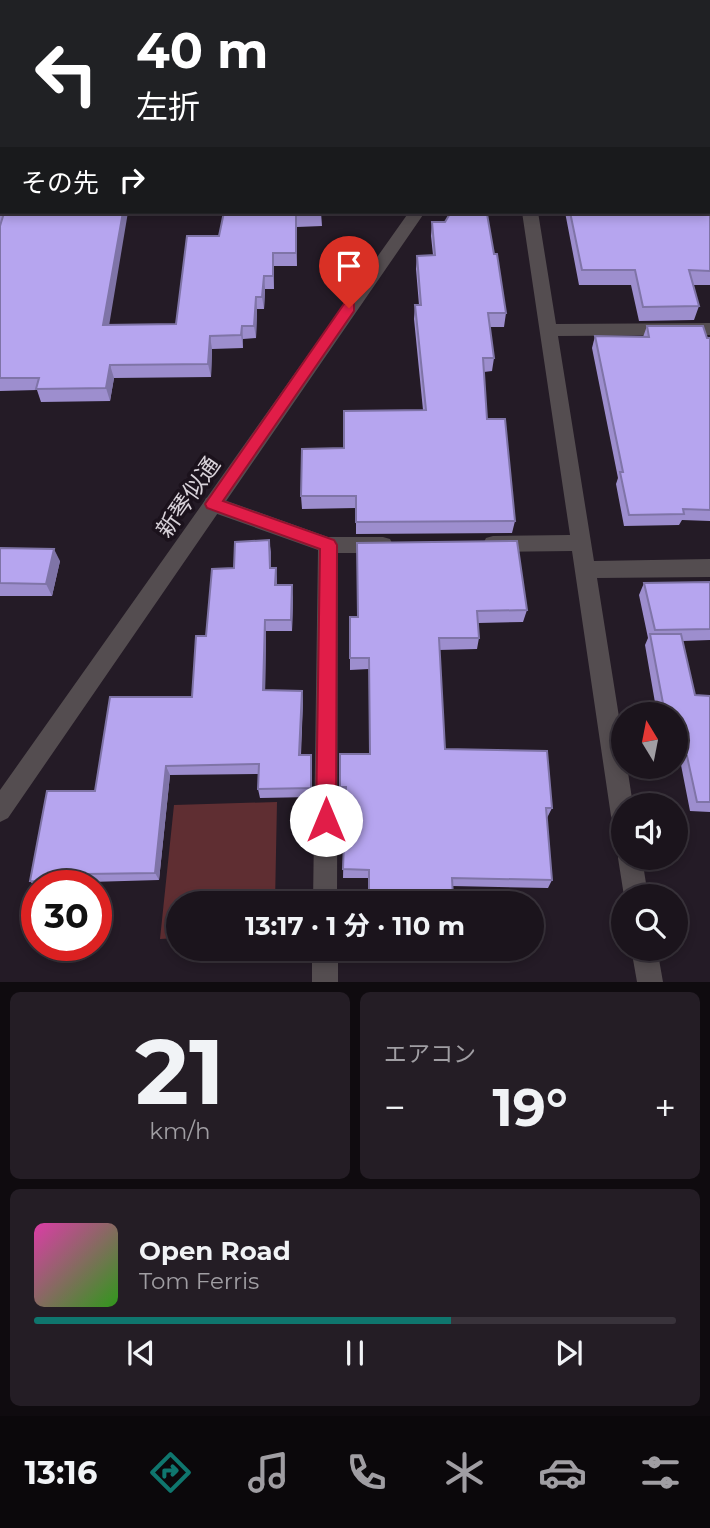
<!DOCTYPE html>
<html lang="ja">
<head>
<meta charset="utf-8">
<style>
  :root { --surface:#1b141c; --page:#241d25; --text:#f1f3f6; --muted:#a09ea3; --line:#39333b; --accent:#0f766e }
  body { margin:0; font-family:Montserrat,"Noto Sans JP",sans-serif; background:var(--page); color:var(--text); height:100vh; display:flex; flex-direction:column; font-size:26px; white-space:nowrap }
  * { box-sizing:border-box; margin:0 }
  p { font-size:23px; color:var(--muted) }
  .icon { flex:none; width:38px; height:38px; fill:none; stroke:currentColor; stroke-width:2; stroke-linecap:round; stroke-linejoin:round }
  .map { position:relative; height:982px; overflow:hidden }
  .panel { display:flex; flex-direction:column; gap:10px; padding:10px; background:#0f0b0f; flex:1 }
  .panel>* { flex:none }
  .banner { position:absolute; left:0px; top:0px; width:710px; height:214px; box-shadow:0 4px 10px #0003,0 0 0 2px var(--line); background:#202124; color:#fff; overflow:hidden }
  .needle { width:46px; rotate:350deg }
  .fabs { position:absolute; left:611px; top:702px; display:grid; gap:14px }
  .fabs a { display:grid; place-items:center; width:77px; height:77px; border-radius:50%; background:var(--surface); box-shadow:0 4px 10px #0003,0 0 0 2px var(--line); font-size:35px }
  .speed { position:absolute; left:21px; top:870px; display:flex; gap:14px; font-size:35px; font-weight:700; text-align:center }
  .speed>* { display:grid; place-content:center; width:91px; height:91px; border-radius:50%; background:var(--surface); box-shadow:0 4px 10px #0003,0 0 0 2px var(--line); line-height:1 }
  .speed .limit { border:10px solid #d22; background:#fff; color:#111 }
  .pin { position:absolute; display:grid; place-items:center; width:60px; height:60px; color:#fff; margin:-72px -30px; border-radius:50% 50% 50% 0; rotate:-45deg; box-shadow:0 0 7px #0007 }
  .pin .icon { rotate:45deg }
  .me { position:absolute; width:77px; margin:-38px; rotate:0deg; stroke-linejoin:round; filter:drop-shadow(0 0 5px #0008) }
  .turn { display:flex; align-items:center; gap:24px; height:147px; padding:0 21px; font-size:32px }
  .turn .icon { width:91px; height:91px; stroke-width:2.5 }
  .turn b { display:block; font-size:49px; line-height:60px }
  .then { display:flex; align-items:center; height:66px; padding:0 21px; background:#0003; gap:14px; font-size:26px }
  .big { font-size:52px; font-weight:700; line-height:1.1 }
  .panel .card { flex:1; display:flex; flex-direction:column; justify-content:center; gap:10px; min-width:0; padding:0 24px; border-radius:10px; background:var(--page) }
  .panel .dial { align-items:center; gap:0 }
  .dial b { font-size:91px; line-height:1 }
  .song { display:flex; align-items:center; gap:21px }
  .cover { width:84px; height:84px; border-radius:10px; background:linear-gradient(135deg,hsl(320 70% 55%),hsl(110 70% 35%)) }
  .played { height:7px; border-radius:4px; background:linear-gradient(90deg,var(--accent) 65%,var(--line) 65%) }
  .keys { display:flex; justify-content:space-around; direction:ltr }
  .heat { display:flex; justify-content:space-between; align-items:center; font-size:38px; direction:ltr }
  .panel .tiles { flex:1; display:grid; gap:10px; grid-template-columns:1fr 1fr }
  .card:last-child { grid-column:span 2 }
  .trip { position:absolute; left:166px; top:891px; width:378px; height:70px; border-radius:35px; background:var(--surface); box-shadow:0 4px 10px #0003,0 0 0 2px var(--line); font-weight:700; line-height:70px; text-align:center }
  .tabs { display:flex; height:112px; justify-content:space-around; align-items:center; background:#0b080b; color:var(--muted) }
  .tabs .icon { width:49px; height:49px }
  .tabs .active { color:var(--accent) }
  .tabs b { font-size:32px; color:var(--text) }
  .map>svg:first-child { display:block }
  .green { fill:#5f2e32 }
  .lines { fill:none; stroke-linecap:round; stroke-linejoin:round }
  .minor { fill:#544d50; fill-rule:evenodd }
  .tertiary { fill:#544d50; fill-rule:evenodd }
  .wall { fill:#9d8ece }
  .shaded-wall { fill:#7f74a7 }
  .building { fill:#b6a5ef; stroke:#7f74a7; stroke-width:2 }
  .route { fill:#e11d48; stroke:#92132f; stroke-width:2 }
  .labels { text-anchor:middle; stroke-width:7; stroke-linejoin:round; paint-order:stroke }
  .street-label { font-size:23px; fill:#d8d2d9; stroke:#1b121c }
</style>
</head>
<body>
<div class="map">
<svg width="710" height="982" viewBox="0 0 710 982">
  <rect width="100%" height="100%" fill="#241b26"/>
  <path class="green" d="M 277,802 L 275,903 L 178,903 L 178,938 L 160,939 L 174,805 Z"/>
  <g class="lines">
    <path class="minor" d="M 0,51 L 2,51 L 2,59 L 0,59 Z
      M 709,172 L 710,172 L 710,182 L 709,182 Z
      M 0,175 L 2,175 L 2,185 L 0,185 Z
      M 522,212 L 538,212 L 556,324 L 710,323 L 710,335 L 558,336 L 594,561 L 710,559 L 710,577 L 597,578 L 623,742 L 623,766 L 627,766 L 633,805 L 623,805 L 623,828 L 615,824 L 611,816 L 572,551 L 493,552 L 486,550 L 483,544 L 486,538 L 493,536 L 570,535 Z
      M 213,496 L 328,537 L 383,537 L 390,539 L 393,545 L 390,551 L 383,553 L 338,553 L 337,903 L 313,903 L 318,550 L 206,510 L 203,504 L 206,498 Z
      M 621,849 L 623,858 L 642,858 L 648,896 L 624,896 L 618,858 Z
      M 312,948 L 338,948 L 338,982 L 312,982 Z
      M 631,948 L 657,948 L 663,982 L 637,982 Z"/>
    <path class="tertiary" d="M 486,0 L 498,0 L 498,2 L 486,2 Z
      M 409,212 L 425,212 L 8,818 L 0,822 L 0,790 Z"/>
  </g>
  <path class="wall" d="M 709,55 L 710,55 L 710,134 L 709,134 Z
    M 0,182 L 109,325 L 176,324 L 219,236 L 224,212 L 321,212 L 322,226 L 297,227 L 297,266 L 274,266 L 274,289 L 265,289 L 264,309 L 257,309 L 256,338 L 243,339 L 243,348 L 212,349 L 211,377 L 114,378 L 110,401 L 41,402 L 37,390 L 0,391 Z
    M 710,205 L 710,285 L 693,285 L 699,306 L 694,320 L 639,321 L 631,285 L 579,285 L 565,212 L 709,212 Z
    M 432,222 L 494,254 L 506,313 L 504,327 L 490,327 L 494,358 L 492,371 L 484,372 L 487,419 L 515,521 L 512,533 L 356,534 L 356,508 L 302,509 L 301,496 L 344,448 L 423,410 L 414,319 L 415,305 L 419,305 L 416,269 L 417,256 L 433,255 L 431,236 Z
    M 647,326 L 710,338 L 710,521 L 682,520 L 679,525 L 624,526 L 616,484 L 618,478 L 592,348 L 595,336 L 643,337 Z
    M 269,540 L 271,568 L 276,568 L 277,585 L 293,597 L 292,631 L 266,631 L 265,690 L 302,691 L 303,701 L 301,755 L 312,764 L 312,797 L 260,798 L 258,789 L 259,774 L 170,775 L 159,880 L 90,882 L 90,886 L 37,886 L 37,889 L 30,881 L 95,791 L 192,697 L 206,636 L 234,568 Z
    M 357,543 L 527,610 L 523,622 L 478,623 L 479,638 L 477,649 L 439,650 L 445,749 L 552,808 L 547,818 L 552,880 L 548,888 L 452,886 L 453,897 L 451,903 L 369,903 L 369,878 L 343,878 L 345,797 L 340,797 L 340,754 L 369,754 L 369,669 L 350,670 L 350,617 L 358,617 Z
    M 0,548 L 60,561 L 52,596 L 0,596 Z
    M 710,582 L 710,640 L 683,641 L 695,695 L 710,696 L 710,812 L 690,811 L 681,765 L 676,765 L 676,714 L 657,714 L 645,645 L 648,638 L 639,595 L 644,583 Z"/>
  <path class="shaded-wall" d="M 0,28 L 2,34 L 2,39 L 0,44 Z
    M 123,212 L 128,212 L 107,338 L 103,325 Z
    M 296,214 L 297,227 L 297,266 L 296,253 Z
    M 273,253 L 274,266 L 274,289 L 273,276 Z
    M 264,276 L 265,289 L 264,309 L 262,297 Z
    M 256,297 L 257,309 L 256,338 L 254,326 Z
    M 242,326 L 243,339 L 243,348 L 241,335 Z
    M 210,336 L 212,349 L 211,377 L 208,364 Z
    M 110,365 L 114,378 L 110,401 L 106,388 Z
    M 269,540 L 271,552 L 271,580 L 270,568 Z
    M 54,549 L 60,561 L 52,596 L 46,584 Z
    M 276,568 L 277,580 L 276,597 L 275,585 Z
    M 292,585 L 293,597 L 292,631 L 291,620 Z
    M 265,620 L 266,631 L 265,700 L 263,690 Z
    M 302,691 L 303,701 L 300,764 L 299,755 Z
    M 311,755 L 312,764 L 312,797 L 311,788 Z
    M 166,766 L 170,775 L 159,880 L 155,873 Z
    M 85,874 L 90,882 L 90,886 L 86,886 L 83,882 Z"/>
  <path class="building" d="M 0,0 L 444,0 L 444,2 L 2,2 L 2,25 L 0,25 Z
    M 563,0 L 645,0 L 646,2 L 564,2 Z
    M 709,55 L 710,55 L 710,119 L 709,119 Z
    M 0,182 L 2,182 L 2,212 L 123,212 L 103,325 L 176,324 L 187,236 L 219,236 L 224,212 L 321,212 L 321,213 L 296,214 L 296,253 L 273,253 L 273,276 L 264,276 L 262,297 L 256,297 L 254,326 L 242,326 L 241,335 L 210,336 L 208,364 L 110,365 L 106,388 L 36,389 L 39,378 L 0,378 L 0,226 L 4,213 L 0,213 Z
    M 709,205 L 710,205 L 710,271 L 689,270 L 699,306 L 643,307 L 635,270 L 582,270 L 570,212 L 709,212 Z
    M 451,212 L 480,212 L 480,214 L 487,214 L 494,254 L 497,254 L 506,313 L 488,313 L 494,358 L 483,358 L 487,419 L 505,419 L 515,521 L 356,522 L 356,496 L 301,496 L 302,449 L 344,448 L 344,411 L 426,410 L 415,305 L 421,305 L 417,256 L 435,255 L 432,222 L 445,222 Z
    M 647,326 L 703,326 L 707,338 L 710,338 L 710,510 L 683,509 L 684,514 L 629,515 L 620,472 L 623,472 L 595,336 L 649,337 Z
    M 269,540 L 270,568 L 276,568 L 275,585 L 292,585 L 291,620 L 265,620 L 263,690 L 302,691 L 299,755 L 311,755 L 311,788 L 258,789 L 259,764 L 166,766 L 155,873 L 85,874 L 83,882 L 30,881 L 47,791 L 95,791 L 110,697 L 192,697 L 196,636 L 206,636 L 212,569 L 234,568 L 235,542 Z
    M 517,541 L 527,610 L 477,611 L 479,638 L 439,638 L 445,749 L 547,751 L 552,808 L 546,808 L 552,880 L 452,878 L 453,897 L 369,896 L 369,870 L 343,869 L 346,787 L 340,787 L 340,754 L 370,754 L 369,658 L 350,658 L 350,617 L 358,617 L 357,543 Z
    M 0,548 L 54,549 L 46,584 L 0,583 Z
    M 710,582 L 710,629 L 655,630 L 644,583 Z
    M 650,634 L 681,634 L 695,695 L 710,696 L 710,802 L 697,802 L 687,756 L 676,756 L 676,714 L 665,714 Z"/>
  <path class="route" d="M 349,303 L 354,304 L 354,311 L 223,501 L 334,540 L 337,545 L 336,820 L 333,827 L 326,830 L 319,827 L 316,820 L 320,549 L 207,508 L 205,504 L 344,304 Z"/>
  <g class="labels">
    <g class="street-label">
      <text transform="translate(188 497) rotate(-55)" y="8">新琴似通</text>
    </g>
  </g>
</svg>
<div class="fabs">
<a><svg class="needle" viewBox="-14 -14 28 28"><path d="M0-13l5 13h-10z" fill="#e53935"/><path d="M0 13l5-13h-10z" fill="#a09ea3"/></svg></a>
<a><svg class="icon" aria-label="sound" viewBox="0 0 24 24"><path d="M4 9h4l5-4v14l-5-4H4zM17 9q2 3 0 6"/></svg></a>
<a><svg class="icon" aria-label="search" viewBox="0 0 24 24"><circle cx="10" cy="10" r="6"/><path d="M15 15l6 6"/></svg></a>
</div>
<div class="speed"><div class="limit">30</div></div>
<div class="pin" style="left:349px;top:308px;background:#d93025"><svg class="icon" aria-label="arrive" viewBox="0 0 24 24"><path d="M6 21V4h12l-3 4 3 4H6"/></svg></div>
<svg class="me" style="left:326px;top:820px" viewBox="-20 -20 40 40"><circle r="19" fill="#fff"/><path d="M0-13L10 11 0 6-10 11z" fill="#e11d48"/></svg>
<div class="trip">13:17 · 1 分 · 110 m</div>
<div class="banner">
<div class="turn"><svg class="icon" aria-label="left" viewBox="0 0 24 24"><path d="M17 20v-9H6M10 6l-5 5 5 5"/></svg><div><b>40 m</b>左折</div></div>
<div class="then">その先<svg class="icon" aria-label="right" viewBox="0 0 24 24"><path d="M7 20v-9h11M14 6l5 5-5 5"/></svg></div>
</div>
</div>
<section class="panel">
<div class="tiles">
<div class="card dial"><b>21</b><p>km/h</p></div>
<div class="card"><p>エアコン</p>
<div class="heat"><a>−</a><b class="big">19°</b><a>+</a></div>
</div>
<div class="card">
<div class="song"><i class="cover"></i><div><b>Open Road</b><p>Tom Ferris</p></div></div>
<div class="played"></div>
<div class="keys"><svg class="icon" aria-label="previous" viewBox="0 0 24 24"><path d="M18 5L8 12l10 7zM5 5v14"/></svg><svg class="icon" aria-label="pause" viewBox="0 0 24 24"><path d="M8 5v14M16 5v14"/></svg><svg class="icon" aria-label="next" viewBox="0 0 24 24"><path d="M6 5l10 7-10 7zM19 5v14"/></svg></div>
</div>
</div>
</section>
<nav class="tabs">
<b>13:16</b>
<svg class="icon active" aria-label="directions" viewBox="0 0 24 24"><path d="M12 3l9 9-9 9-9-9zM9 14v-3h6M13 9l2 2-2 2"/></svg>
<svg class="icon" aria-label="music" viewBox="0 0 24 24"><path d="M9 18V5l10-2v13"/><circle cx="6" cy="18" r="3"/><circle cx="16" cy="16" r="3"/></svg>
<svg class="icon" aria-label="phone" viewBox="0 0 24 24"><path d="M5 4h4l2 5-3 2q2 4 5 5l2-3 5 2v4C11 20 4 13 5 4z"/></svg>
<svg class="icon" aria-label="climate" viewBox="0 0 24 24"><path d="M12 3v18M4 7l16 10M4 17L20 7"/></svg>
<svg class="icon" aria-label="car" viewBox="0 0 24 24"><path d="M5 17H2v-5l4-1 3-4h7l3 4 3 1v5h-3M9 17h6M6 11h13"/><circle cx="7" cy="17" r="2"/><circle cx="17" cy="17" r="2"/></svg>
<svg class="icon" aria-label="filters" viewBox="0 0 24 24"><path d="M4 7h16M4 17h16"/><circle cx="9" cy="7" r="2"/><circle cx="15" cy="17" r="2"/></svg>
</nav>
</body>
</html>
